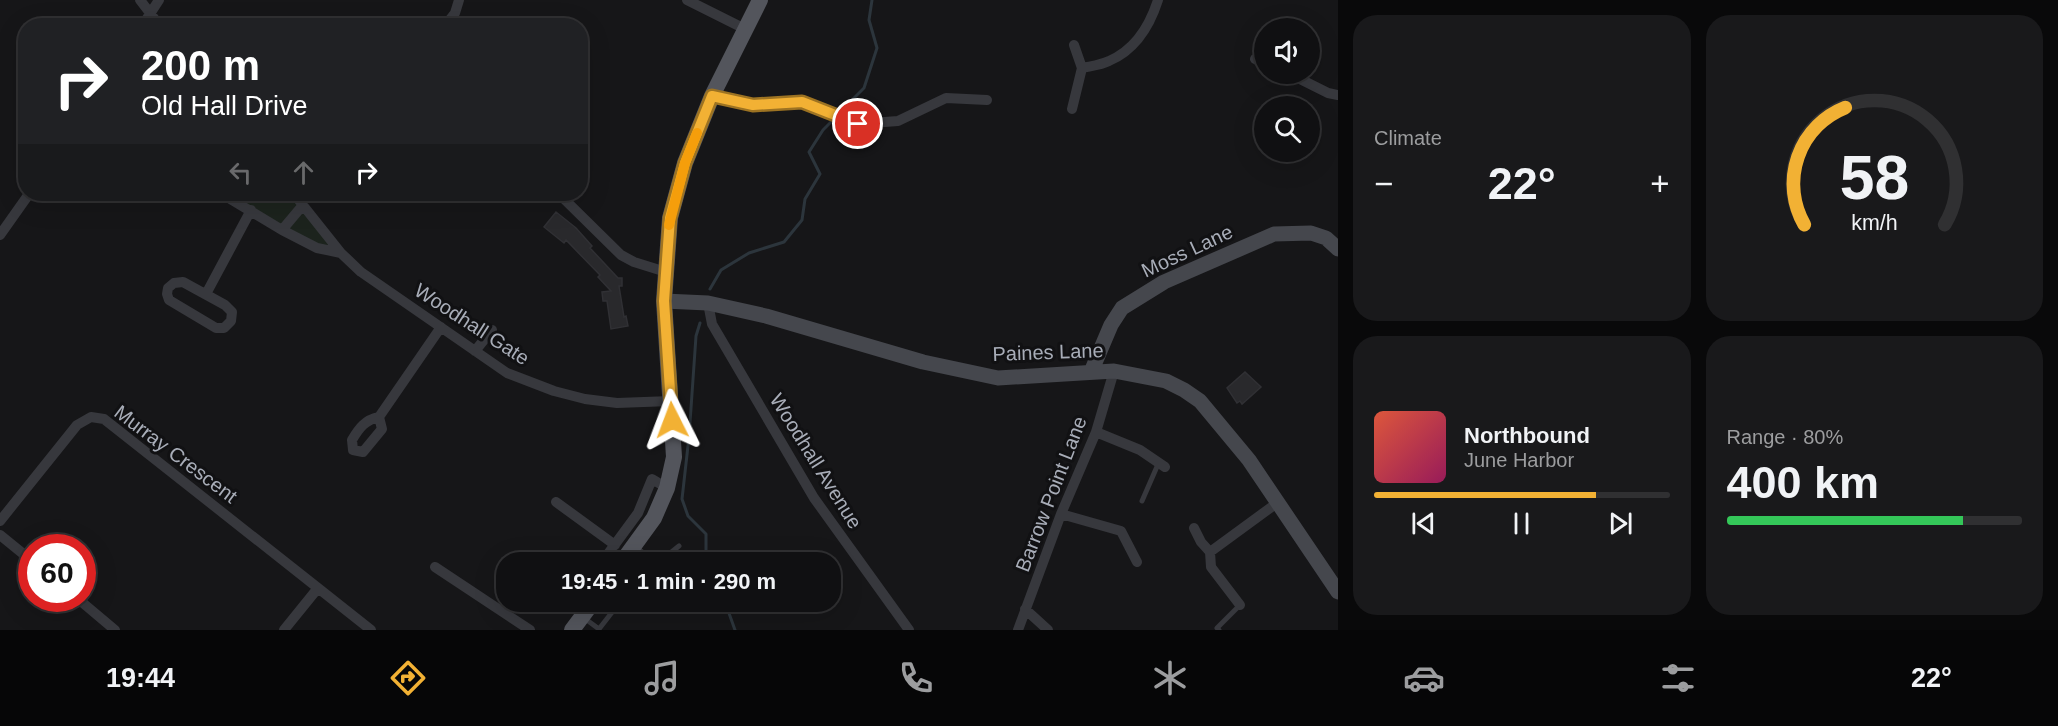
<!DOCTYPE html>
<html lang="en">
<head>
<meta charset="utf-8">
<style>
  :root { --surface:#101012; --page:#19191b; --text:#f1f3f6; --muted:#9c9d9f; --line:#303032; --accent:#f2b134 }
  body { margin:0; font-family:Arial,sans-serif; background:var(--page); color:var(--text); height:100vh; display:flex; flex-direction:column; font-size:22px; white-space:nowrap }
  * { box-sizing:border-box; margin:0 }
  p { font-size:20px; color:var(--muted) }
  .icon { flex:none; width:33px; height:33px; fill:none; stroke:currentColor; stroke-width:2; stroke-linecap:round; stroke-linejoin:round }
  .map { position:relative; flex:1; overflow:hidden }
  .panel { display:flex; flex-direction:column; gap:15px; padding:15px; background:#09090a; width:720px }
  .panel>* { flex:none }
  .top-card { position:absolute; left:18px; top:18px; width:570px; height:183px; border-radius:24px; box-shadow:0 6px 24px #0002,0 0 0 2px var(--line); background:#202124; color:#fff; overflow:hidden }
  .controls { position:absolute; left:1254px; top:18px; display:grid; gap:12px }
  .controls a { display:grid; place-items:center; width:66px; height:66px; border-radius:50%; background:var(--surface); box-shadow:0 6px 24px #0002,0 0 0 2px var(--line); font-size:30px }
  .speed { position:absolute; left:18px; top:534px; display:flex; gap:12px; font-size:30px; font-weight:700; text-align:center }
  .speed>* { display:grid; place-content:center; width:78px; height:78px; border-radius:50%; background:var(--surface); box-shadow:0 6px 24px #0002,0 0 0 2px var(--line); line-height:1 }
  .speed .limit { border:9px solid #d22; background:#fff; color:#111 }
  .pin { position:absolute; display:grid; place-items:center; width:51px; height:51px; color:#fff; margin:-26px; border:3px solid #fff; border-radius:50%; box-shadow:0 2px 6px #0007 }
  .me { position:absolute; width:66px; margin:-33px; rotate:357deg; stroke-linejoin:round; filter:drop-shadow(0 0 4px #0008) }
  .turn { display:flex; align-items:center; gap:21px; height:126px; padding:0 24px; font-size:27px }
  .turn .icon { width:78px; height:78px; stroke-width:2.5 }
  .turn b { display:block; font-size:42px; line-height:51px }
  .lanes { display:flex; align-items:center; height:57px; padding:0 24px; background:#0003; justify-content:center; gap:30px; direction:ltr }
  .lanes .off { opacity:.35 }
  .big { font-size:45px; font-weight:700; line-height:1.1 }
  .panel .tile { flex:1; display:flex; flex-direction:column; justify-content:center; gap:9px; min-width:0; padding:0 21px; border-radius:24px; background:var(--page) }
  .panel .dial { align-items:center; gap:0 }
  .dial svg { height:156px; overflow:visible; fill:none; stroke:var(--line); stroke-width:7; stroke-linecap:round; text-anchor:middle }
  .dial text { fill:var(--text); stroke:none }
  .song { display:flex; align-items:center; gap:18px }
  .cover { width:72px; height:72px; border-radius:9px; background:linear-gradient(135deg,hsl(10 70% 55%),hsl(330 70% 35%)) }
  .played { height:6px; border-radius:3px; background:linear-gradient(90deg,var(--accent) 75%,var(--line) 75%) }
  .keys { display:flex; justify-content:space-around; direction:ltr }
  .heat { display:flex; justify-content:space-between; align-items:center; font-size:33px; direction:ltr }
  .charge { height:9px; border-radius:4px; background:linear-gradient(90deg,#34c759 80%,var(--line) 0) }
  .panel .tiles { flex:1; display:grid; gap:15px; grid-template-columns:repeat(2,1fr) }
  .trip { position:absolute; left:496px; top:552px; width:345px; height:60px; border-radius:24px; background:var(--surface); box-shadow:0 6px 24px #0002,0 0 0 2px var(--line); font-weight:700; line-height:60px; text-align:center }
  .dock { display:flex; height:96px; justify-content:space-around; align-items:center; background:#060607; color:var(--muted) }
  .dock .icon { width:42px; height:42px }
  .dock .selected { color:var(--accent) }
  .dock b { font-size:27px; color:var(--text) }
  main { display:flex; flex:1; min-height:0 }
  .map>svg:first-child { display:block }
  .green { fill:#1c231d }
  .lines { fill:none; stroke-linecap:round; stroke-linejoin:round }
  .stream { stroke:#2c353c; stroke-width:3 }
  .building { fill:#29292c; stroke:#303034; stroke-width:1.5 }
  .lane { stroke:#37383d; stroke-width:5 }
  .street { stroke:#37383d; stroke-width:10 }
  .secondary { stroke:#45474d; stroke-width:15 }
  .primary { stroke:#53555c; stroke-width:16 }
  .route-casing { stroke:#9d7322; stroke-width:15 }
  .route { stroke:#f2b134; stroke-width:10 }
  .slow { stroke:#f59e0b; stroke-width:10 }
  .labels { text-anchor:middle; stroke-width:6; stroke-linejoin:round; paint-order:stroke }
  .street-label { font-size:20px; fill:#a8adb8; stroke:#111113 }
</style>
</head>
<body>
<main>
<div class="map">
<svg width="1338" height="630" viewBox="0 0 1338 630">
  <rect width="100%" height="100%" fill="#161618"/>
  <path class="green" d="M 222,194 L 294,194 L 341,253 L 317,248 Z"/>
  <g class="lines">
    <path class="stream" d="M 839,113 L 864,88 L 877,48 L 869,20 L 872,0
      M 710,289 L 721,270 L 749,253 L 784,242 L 802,220 L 805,199 L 820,174 L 809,152 L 823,130 L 835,118
      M 700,323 L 696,336 L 689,437 L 682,499 L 688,516 L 706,534 L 706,550 L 711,562
      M 725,602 L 735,630"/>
  </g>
  <path class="building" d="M 556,212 L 576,228 L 592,246 L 590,248 L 618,278 L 622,278 L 622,286 L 619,286 L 624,317 L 626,316 L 628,326 L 611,329 L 607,301 L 603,301 L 602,292 L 611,291 L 598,277 L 600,275 L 566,240 L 564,243 L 544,227 Z
    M 1245,372 L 1261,387 L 1242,404 L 1240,401 L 1237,403 L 1227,388 Z"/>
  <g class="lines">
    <path class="lane" d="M 1142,501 L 1159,462
      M 636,547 L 654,562
      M 659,562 L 679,546
      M 584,618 L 599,629 L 620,602
      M 1219,630 L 1217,628 L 1240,605"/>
    <path class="street" d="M 140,0 L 160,26
      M 687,0 L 745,29
      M 142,26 L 159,0
      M 270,26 L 295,21 L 337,23 L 342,26
      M 445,26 L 455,13 L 459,0
      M 1255,59 L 1264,63
      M 1082,68 C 1091,66 1101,65 1109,61 C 1135,50 1150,25 1158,0
      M 1290,74 L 1328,93 L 1338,95
      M 712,96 L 753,105 L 802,102 L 858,124 L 898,121 L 946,98 L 987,100
      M 1072,109 L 1082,68 L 1074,45
      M 222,194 L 282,230 L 317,248 L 341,253
      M 294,194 L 341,253 L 361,272 L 507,373 L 554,391 L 585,399 L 617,403 L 671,401
      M 559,194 L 621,255 L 634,262 L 666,272
      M 282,230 L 303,205
      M 0,235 L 29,194
      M 183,282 L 225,305 L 232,312 L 231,321 L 224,328 L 216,328 L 169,300 L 167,294 L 168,288 L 174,283 Z
      M 206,294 L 251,210
      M 708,303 L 712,324 L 814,498 L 909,630
      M 475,351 L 492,330
      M 379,417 C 365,420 359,428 352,440 L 353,450 L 363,452 L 382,429 L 379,417 L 441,327
      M 1096,432 L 1140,450 L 1165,467
      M 556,502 L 615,545
      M 1061,514 L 1121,531 L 1137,562
      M 0,521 L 77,425 L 91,417 L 104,419 L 318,588 L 284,630
      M 1194,528 L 1201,542 L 1210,552 L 1211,567 L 1240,605
      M 0,535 L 32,561
      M 1210,552 L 1277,503
      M 602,562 L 638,513 L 652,479 L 667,488
      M 435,567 L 530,630
      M 318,588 L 371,630
      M 77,598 L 115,630
      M 1025,609 L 1048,630
      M 1018,630 L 1061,514 L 1096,432 L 1114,371"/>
    <path class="secondary" d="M 664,301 L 708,303 L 766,316 L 923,362 L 998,378 L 1114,371 L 1166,381 L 1184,390 L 1200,401 L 1249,460 L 1338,592
      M 1091,372 L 1111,325 L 1122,308 L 1164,282 L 1274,234 L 1311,233 L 1326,238 L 1338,249"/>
    <path class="primary" d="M 622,562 L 654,518 L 667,488 L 674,457 L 664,301 L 670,218 L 685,163 L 712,96 L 760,0
      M 572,630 L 593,602"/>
  </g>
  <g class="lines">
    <defs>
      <path id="route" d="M 672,420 L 664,301 L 670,218 L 685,163 L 712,96 L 753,105 L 802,102 L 858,124"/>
    </defs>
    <use href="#route" class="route-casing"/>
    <use href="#route" class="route"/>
    <path class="slow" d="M 669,225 L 685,163 L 697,133"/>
  </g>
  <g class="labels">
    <g class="street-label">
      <text transform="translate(1187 251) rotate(-25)" y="7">Moss Lane</text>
      <text transform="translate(472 324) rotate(33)" y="7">Woodhall Gate</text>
      <text transform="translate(1048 352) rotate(-2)" y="7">Paines Lane</text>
      <text transform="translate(176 454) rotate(37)" y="7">Murray Crescent</text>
      <text transform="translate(816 461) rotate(58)" y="7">Woodhall Avenue</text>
      <text transform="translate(1051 494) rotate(-69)" y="7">Barrow Point Lane</text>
    </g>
  </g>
</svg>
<div class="controls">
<a><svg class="icon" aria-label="sound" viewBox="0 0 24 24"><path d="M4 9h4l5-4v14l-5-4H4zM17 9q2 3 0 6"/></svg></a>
<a><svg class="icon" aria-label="search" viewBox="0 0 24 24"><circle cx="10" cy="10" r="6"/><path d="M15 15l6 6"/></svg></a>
</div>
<div class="speed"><div class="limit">60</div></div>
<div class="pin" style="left:858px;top:124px;background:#d93025"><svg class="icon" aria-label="arrive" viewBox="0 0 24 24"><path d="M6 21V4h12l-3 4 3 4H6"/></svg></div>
<svg class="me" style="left:672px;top:420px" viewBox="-20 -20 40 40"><path d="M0-17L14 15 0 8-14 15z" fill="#f2b134" stroke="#fff" stroke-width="4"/></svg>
<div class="trip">19:45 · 1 min · 290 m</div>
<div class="top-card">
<div class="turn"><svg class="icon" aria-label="right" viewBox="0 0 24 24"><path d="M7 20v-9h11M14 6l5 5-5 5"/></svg><div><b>200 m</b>Old Hall Drive</div></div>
<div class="lanes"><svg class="icon off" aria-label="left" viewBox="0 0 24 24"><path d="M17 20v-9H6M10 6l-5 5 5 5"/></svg><svg class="icon off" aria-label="ahead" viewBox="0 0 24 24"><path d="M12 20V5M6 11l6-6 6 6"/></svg><svg class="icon" aria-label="right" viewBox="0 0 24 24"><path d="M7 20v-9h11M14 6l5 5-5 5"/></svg></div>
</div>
</div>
<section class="panel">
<div class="tiles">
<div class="tile"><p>Climate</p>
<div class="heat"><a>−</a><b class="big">22°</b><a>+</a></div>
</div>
<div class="tile dial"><svg viewBox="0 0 100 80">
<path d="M14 69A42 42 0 1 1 86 69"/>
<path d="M14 69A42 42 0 0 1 35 9" stroke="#f2b134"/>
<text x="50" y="56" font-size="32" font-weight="700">58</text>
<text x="50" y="72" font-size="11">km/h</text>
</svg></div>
<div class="tile">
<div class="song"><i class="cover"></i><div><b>Northbound</b><p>June Harbor</p></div></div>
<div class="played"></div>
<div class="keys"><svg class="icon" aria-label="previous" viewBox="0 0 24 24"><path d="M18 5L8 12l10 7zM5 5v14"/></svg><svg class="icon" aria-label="pause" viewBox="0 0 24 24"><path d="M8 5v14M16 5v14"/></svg><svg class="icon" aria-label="next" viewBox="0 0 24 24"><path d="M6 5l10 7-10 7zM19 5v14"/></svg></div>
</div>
<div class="tile"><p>Range · 80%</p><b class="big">400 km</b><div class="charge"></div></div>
</div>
</section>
</main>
<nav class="dock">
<b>19:44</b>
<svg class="icon selected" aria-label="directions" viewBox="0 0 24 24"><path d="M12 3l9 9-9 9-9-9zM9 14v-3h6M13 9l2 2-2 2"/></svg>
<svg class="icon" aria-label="music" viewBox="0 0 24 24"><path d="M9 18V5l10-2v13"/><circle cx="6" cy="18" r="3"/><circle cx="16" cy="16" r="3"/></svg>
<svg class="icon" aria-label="phone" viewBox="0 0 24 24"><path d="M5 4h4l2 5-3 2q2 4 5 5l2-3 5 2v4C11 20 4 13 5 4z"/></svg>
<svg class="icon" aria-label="climate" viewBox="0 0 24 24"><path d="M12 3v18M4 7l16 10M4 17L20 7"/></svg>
<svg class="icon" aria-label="car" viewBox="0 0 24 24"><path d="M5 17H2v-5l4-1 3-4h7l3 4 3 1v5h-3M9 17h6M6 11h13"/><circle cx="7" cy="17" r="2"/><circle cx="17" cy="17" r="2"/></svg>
<svg class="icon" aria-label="filters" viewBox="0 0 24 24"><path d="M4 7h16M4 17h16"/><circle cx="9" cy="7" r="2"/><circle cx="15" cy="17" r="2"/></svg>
<b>22°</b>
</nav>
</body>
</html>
